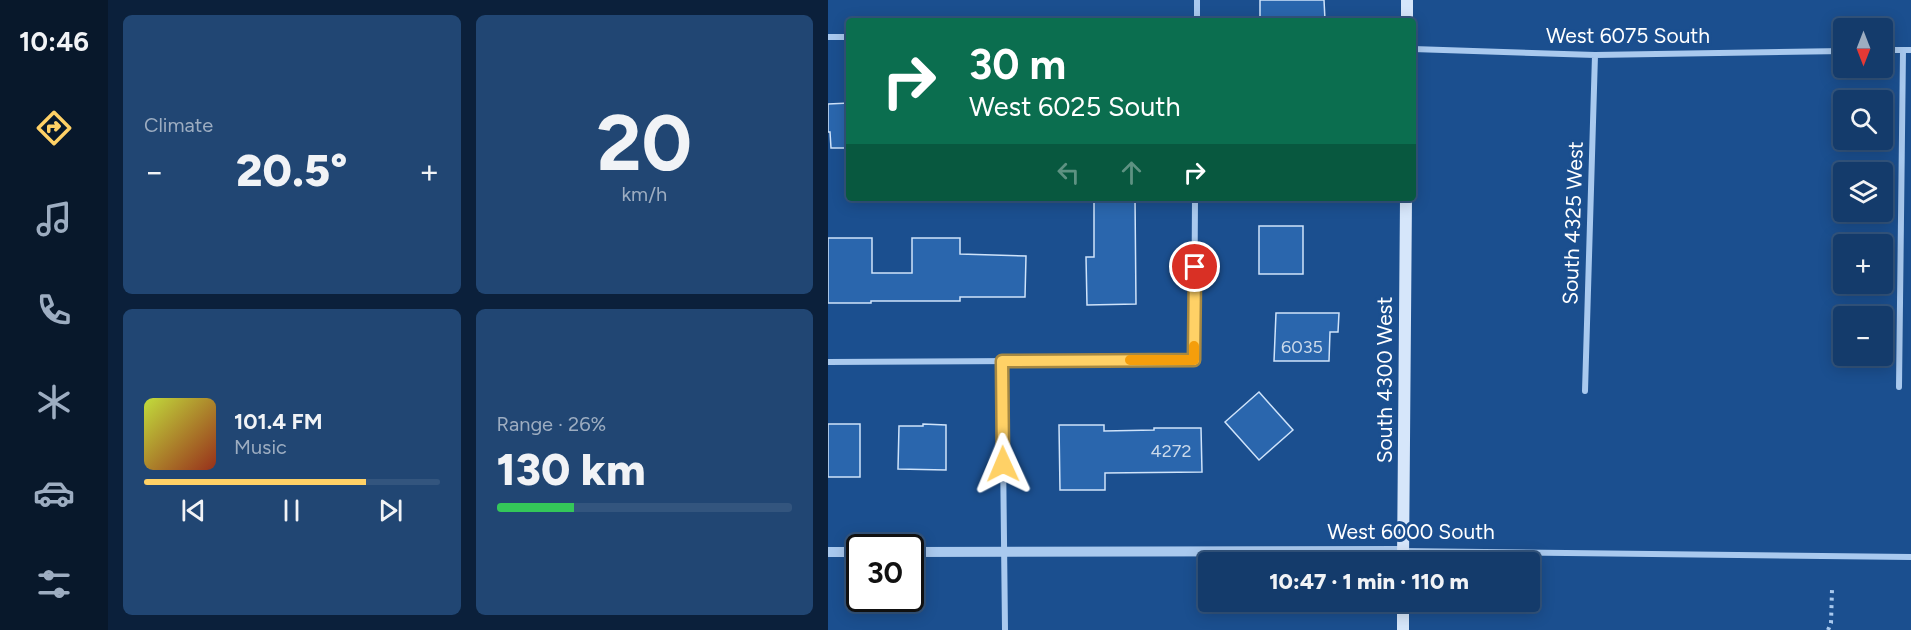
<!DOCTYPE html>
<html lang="en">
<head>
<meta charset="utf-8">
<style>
  :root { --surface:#143b6b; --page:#214673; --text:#f1f3f6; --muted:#9dadc1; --line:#33557e; --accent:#ffd166 }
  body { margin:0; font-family:Figtree,sans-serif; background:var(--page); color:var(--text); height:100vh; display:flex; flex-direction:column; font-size:22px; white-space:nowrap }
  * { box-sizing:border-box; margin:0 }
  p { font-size:20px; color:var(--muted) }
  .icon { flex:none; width:33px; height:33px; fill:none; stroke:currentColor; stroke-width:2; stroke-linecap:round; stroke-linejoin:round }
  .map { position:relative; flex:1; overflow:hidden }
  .drawer { display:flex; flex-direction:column; gap:15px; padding:15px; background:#0b203b; width:720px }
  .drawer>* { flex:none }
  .hud { position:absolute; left:18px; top:18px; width:570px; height:183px; border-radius:6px; box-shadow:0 3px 15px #0003,0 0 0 2px var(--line); background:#0b6e4f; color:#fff; overflow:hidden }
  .needle { width:39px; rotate:180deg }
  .tools { position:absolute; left:1005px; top:18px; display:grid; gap:12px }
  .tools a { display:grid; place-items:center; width:60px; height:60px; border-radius:6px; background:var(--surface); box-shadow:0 3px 15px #0003,0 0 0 2px var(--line); font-size:30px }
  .speed { position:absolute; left:18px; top:534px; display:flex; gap:12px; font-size:30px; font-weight:700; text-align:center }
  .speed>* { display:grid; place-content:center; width:78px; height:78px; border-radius:50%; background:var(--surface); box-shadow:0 3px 15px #0003,0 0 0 2px var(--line); line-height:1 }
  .speed .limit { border:3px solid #111; border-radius:9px; background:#fff; color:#111 }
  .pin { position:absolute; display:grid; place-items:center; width:51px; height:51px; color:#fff; margin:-26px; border:3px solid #fff; border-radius:50%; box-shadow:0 2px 6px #0007 }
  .me { position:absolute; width:66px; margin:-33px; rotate:359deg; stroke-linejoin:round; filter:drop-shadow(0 0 4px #0008) }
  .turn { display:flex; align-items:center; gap:21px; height:126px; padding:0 24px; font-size:27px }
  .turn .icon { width:78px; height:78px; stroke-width:2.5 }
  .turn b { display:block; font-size:42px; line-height:51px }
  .lanes { display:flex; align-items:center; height:57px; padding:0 24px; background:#0003; justify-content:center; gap:30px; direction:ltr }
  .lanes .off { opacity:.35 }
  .big { font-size:45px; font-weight:800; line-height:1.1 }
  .drawer .tile { flex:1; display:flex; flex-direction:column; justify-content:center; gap:9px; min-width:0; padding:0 21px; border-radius:9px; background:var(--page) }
  .drawer .dial { align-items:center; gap:0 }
  .dial b { font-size:78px; line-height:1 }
  .song { display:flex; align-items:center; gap:18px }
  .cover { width:72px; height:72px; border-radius:9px; background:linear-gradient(135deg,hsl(70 70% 55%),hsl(10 70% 35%)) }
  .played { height:6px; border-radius:3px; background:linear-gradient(90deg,var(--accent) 75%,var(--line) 75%) }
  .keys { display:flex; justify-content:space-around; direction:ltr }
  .heat { display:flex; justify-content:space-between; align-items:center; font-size:33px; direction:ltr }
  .charge { height:9px; border-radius:4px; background:linear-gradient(90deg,#34c759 26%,var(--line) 0) }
  .drawer .tiles { flex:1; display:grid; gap:15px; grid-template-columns:repeat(2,1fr) }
  .trip { position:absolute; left:370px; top:552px; width:342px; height:60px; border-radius:6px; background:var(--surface); box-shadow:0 3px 15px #0003,0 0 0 2px var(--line); font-weight:800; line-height:60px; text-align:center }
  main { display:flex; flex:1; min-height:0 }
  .dock { display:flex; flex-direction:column; width:108px; justify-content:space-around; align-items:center; background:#08182b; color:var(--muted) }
  .dock .icon { width:42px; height:42px }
  .dock .selected { color:var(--accent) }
  .dock b { font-size:27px; color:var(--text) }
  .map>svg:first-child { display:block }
  .building { fill:#2a66ad; stroke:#cfe3fa; stroke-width:1.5 }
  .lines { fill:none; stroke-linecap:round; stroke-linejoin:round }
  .path { stroke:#a9c9ee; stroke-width:4; stroke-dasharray:3 4.5; stroke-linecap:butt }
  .minor { stroke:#a9c9ee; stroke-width:6 }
  .tertiary { stroke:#a9c9ee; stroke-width:10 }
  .secondary { stroke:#d6e6fa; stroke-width:12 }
  .route-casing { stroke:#a68842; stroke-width:15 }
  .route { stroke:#ffd166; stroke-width:10 }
  .slow { stroke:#f59e0b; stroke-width:10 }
  .labels { text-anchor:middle; stroke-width:6; stroke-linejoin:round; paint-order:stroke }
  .number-label { font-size:18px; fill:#cad9ea }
  .street-label { font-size:21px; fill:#fff; stroke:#1b4f8f }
</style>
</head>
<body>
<main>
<nav class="dock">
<b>10:46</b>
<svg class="icon selected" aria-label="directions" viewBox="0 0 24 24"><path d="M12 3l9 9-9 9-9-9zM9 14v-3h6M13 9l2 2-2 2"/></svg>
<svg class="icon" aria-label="music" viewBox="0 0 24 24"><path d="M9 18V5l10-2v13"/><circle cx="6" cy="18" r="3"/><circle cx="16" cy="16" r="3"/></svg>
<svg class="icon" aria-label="phone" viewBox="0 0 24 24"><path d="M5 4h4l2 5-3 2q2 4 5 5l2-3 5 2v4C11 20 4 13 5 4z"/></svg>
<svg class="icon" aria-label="climate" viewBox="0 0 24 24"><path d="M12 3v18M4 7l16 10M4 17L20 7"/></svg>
<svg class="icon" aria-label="car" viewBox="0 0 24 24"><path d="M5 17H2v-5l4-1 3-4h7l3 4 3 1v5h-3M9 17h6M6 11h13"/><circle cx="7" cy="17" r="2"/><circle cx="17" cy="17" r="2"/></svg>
<svg class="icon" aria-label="filters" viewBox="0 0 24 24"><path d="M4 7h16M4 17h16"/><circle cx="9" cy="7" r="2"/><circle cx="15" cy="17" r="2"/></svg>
</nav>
<section class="drawer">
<div class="tiles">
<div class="tile"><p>Climate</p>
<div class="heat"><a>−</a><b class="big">20.5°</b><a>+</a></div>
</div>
<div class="tile dial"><b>20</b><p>km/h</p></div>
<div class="tile">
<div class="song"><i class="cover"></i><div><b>101.4 FM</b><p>Music</p></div></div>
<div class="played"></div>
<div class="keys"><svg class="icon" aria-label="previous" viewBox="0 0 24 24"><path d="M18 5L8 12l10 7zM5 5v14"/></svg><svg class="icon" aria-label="pause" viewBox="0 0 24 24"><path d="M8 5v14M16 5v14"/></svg><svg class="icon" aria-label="next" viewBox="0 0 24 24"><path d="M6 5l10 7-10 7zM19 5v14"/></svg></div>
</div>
<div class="tile"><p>Range · 26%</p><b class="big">130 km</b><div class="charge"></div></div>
</div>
</section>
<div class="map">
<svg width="1083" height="630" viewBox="0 0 1083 630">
  <rect width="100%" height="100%" fill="#1b4f8f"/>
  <path class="building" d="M 432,0 L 496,0 L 497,20 L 432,21 Z
    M 21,103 L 21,148 L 3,148 L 2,132 L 0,132 L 0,104 Z
    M 266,198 L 307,198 L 308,304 L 259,305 L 258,257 L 266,257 Z
    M 431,226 L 475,226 L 475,274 L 431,274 Z
    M 0,238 L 44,238 L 44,273 L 84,273 L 84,238 L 132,238 L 132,254 L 198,256 L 197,297 L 132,297 L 132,301 L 43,301 L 43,303 L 0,303 Z
    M 448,313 L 511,313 L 510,332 L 502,332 L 501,361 L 446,361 Z
    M 431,392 L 465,430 L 431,460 L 397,422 Z
    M 0,424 L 32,424 L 32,477 L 0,477 Z
    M 95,424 L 118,425 L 118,470 L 70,469 L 71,426 L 95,426 Z
    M 231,425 L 276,425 L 276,431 L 326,430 L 326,428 L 373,428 L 374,472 L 277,473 L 277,490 L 232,490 Z"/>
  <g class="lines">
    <path class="path" d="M 1000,630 L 1003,623 L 1004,590"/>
    <path class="minor" d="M 369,21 L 369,0
      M 0,37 L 21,37
      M 585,49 L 767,55 L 1016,51
      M 1054,50 L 1083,50
      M 174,361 L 177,630
      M 0,362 L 366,360 L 367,198
      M 1071,387 L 1075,50
      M 757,391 L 767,55
      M 575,551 L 1083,557"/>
    <path class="tertiary" d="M 0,552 L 32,552
      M 82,552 L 575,551"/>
    <path class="secondary" d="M 579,0 L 579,21
      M 575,562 L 578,198
      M 575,630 L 575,602"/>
  </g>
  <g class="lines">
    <defs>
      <path id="route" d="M 175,464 L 174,361 L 366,360 L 367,267"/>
    </defs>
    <use href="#route" class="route-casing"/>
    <use href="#route" class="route"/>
    <path class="slow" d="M 302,360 L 366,360 L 366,346"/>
  </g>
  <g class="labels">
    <g class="number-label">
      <text x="474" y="353">6035</text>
      <text x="343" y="457">4272</text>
    </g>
    <g class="street-label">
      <text x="800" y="43">West 6075 South</text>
      <text transform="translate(745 223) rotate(-88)" y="7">South 4325 West</text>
      <text transform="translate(557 380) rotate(-90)" y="7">South 4300 West</text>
      <text x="583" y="539">West 6000 South</text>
    </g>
  </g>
</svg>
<div class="tools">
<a><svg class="needle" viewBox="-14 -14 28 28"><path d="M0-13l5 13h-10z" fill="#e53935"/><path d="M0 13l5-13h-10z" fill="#9dadc1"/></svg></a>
<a><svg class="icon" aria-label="search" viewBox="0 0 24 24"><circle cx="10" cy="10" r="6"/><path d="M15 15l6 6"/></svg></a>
<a><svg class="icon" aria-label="layers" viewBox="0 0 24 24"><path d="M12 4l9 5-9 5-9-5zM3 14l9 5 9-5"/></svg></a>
<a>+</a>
<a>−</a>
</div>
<div class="speed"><div class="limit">30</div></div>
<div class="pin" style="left:367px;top:267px;background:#d93025"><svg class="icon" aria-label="arrive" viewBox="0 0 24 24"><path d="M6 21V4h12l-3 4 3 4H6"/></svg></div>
<svg class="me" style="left:175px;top:464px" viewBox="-20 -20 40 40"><path d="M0-17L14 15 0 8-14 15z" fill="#ffd166" stroke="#fff" stroke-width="4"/></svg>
<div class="trip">10:47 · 1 min · 110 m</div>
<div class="hud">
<div class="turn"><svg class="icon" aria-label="right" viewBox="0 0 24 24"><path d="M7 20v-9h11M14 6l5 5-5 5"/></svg><div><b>30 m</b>West 6025 South</div></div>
<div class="lanes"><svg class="icon off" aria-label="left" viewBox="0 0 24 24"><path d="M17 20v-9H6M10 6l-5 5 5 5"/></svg><svg class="icon off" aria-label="ahead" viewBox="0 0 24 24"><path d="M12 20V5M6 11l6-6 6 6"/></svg><svg class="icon" aria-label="right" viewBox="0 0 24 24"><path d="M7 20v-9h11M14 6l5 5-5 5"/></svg></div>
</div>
</div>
</main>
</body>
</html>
